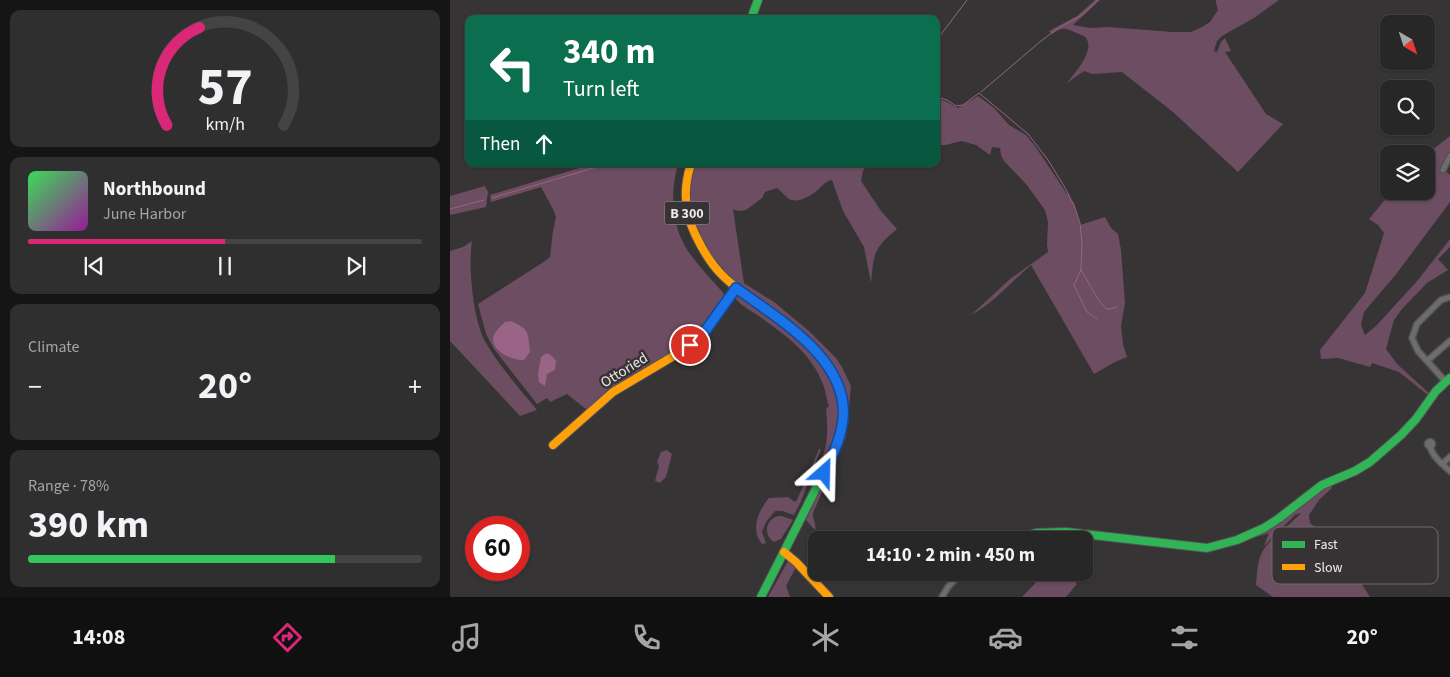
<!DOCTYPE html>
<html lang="en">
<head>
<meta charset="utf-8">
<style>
  :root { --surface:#282728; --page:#302f30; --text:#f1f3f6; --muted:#a5a5a8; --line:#444445; --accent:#db2777 }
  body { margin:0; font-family:"Source Sans 3",sans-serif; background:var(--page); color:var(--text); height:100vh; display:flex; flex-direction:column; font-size:19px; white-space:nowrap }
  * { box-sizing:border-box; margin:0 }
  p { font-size:16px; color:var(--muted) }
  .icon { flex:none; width:28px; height:28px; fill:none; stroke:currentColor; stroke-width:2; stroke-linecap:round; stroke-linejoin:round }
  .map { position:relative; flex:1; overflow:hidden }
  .sheet { display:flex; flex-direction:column; gap:10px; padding:10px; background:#161516; width:450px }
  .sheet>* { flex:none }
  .top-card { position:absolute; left:15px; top:15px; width:475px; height:152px; border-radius:10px; box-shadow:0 1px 4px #0004,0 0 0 1px var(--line); background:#0b6e4f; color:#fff; overflow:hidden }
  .needle { width:32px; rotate:141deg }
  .buttons { position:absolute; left:930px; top:15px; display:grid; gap:10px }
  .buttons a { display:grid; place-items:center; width:55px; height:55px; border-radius:10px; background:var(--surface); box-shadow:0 1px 4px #0004,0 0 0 1px var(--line); font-size:25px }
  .speed { position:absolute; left:15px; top:516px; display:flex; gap:10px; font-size:25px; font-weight:700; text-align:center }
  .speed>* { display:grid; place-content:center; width:65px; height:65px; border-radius:50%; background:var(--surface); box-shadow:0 1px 4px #0004,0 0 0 1px var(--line); line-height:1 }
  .speed .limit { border:8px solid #d22; background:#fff; color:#111 }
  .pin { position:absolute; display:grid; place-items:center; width:42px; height:42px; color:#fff; margin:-21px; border:2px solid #fff; border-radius:50%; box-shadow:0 1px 5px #0007 }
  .me { position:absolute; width:55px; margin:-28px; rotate:25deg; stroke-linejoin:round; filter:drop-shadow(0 0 4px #0008) }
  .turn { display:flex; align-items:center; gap:18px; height:105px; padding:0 15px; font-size:22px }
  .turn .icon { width:65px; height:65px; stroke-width:2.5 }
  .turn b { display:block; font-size:35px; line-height:42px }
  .then { display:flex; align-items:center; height:48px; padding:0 15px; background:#0003; gap:10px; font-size:19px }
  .big { font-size:38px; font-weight:700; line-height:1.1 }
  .sheet .card { flex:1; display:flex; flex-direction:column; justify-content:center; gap:8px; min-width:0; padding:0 18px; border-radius:10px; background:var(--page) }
  .sheet .dial { align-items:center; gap:0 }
  .dial svg { height:130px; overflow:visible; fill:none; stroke:var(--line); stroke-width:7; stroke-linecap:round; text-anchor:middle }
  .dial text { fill:var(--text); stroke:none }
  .song { display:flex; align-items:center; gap:15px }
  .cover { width:60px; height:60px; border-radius:8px; background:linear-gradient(135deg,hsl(130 70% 55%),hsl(300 70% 35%)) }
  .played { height:5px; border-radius:2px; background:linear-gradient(90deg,var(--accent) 50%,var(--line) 50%) }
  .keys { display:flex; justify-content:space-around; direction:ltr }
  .heat { display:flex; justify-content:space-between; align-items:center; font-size:28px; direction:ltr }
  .charge { height:8px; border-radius:4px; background:linear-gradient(90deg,#34c759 78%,var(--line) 0) }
  .trip { position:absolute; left:358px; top:531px; width:285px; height:50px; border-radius:10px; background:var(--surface); box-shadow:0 1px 4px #0004,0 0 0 1px var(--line); font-weight:700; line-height:50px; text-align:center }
  .tab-bar { display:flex; height:80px; justify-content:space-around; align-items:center; background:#101010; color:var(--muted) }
  .tab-bar .icon { width:35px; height:35px }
  .tab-bar .selected { color:var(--accent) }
  .tab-bar b { font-size:22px; color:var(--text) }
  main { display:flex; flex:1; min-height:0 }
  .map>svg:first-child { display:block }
  .green { fill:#6d4d61 }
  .water { fill:#996485 }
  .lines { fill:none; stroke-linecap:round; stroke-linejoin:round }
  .stream { stroke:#996485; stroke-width:1 }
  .street-casing { stroke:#535253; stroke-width:8 }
  .fast-casing { stroke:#535253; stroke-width:10 }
  .slow-casing { stroke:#535253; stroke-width:10 }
  .street { stroke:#6e6c6d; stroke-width:5 }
  .fast { stroke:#30b455; stroke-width:8 }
  .slow { stroke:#ff9f0a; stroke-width:8 }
  .route-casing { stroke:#114b97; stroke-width:12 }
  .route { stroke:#1a73e8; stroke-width:9 }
  .labels { text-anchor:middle; stroke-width:5; stroke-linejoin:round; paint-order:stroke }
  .shield { fill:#373335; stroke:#b5b2b4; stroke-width:1 }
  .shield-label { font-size:14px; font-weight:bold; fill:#ebe9ea }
  .street-label { font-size:15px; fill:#ebe9ea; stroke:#373335 }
  .key { fill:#373335; stroke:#6d6a6b; stroke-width:1 }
  .key-label { font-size:14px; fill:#ebe9ea }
</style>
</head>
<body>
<main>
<section class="sheet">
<div class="card dial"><svg viewBox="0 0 100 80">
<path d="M14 69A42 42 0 1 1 86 69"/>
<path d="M14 69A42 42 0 0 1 34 9" stroke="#db2777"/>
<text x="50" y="56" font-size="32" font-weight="700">57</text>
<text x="50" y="72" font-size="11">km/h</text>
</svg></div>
<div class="card">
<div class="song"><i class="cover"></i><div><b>Northbound</b><p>June Harbor</p></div></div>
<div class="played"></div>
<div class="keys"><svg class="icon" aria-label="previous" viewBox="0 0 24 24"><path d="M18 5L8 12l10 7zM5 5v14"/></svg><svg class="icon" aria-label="pause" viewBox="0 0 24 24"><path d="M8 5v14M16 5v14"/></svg><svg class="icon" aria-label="next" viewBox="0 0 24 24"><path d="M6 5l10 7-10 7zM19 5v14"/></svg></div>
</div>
<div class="card"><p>Climate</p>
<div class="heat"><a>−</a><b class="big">20°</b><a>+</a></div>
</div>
<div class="card"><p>Range · 78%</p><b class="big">390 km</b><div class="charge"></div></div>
</section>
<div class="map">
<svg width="1000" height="597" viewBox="0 0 1000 597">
  <rect width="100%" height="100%" fill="#363435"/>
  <path class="green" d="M 645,0 L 650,0 L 623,25 L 640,28 L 658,27 L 722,32 L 741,32 L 752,27 L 760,22 L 768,10 L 766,3 L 766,0 L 829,0 L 804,18 L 772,36 L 767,41 L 764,51 L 767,52 L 771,42 L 775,38 L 781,51 L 775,52 L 816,114 L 833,124 L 788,172 L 723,112 L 672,72 L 642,74 L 634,71 L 617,83 C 624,74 647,49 635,37 C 632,35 627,33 624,32 C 614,27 611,28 602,34 L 599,31 L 627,16 Z
    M 528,96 L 544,108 L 559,125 L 576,135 L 585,146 L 617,194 L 618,194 L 624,205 L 630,225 L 655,217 L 661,228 L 668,234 L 671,250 L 675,303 L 671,326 L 673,344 L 677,357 L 665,362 L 644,374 L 581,265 C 561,282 544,303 521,315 L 560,279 L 598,252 L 597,244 L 598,222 L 595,210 L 576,184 L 554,161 L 551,155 L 550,148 L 542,147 L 540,155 L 526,145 L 511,141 L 496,145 L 486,145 L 486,99 L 495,101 L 508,108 Z
    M 1000,136 L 1000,153 L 992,168 L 1000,175 L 1000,202 L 947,273 L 914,312 L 911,325 L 915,335 L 926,326 L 968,280 L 1000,239 L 1000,247 L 988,259 L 998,270 L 977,283 L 952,309 L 944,320 L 936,349 L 947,364 L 980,394 L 978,395 L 949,372 L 922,363 L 920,367 L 888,358 L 871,359 L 870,350 L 915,293 L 934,233 L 928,225 L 919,219 L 942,191 L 976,191 L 976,155 Z
    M 143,164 L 228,164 C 220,193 221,225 238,251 C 249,267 263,281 276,296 L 256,320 L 257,324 L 248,336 L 178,381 L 137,410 L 117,394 L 100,402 L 97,398 L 87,404 L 44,349 L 36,334 L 28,304 L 92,263 L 100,257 L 103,231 L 106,217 L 103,209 L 91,187 L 41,202 L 40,195 Z
    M 245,164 L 417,164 L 413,171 L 411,181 L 431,211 L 447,229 C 423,249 424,253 421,283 L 414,247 L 393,211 L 382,180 C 376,181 373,185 369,189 C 362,195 349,204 339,199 C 335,196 331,191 327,188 L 315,192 L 312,198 L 296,210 L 288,211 L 283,209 L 294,283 L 324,302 L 359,331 L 386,358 L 392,367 L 401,386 L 396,437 L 363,513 C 362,519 367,524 365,530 L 356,520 L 377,475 L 395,418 L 396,397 L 394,386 L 387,371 L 376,357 L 361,342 L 274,273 L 274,269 C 243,245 234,200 245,164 Z
    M 35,186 L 38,192 L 36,207 L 0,215 L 0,196 Z
    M 22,241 C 18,266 23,321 36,343 C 50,367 70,389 87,410 L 70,416 L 0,341 L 0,251 L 13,247 Z
    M 284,296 L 289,296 L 357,346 L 379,373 L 388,401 L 390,417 L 380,454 L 349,514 C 358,494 371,466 376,444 C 378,432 377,420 376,409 L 379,406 C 376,399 376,391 373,384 C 362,356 341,339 317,322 C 309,315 288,305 284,296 Z
    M 369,449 L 371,449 L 351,501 L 344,515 L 332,511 L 325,511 L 316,522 L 312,532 L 316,543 L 312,544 C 300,530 308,511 319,498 L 338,497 L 345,502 L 347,500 Z
    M 217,450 L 222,454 L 216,477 L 210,483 L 205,481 L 209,466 L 207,462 L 211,452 Z
    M 881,484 L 882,488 L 869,500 L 859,515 L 860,523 L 873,534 L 888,543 L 914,563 L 917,572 L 908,578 L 920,597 L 823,597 L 806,585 C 807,576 807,566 810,557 C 817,538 839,527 851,513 L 845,515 L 814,546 L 819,533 L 775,547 Z
    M 328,516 L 332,516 L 343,520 L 331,539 L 324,542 C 313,535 315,520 328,516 Z
    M 338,561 L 341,562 L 346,567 L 336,586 L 340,597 L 318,597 Z
    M 595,573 L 618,573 L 627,584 L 616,597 L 572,597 Z"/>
  <path class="water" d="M 61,321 C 80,329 78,334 80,352 L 74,360 C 64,361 42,352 43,339 C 43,333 51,326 55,322 Z
    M 97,353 L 102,356 L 106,361 L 105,370 L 97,374 L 95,386 L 89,382 L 88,373 L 91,357 Z"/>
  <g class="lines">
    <path class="stream" d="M 486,41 L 517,0
      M 531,92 L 591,41 L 607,29 L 632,15 L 648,0
      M 486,97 L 497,100 L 506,106 L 513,105 L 529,93 L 578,134 L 598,160 L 614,186 L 624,205 L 630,223 L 632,244 L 631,270 L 648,299 L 656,309 L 660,309 L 667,307
      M 42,198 L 157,164
      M 0,209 L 34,200
      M 631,270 L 624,285 L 637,312 L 647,319"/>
    <defs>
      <path id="street" d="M 993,170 L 1000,156
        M 977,361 L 1000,341
        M 996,382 L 968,351 L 962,338 L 967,324 L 991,300 L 1000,297
        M977.5 444a2.5 2.5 0 1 1 5 0a2.5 2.5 0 1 1-5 0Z
        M 980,446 C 982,456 992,464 1000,471
        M 992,464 L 1000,457
        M 492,597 L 498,587 L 512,572"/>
      <path id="fast" d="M 301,19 L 308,0
        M 561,540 L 586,533 L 616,532 L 757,548 L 787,540 L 814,528 L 828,519 L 872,485 L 905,471 L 920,462 L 951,435 L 966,419 L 986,391 L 1000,378
        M 311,597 L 383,455 L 392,424"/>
      <path id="slow" d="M 241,164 C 233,188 234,211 245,234 C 252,249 260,263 272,275 C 314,317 403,351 392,424
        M 103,445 L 163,392 L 227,354 L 248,338 L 286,289
        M 334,552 L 346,562 L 379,597"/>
    </defs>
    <use href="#street" class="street-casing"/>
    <use href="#fast" class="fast-casing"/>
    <use href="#slow" class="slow-casing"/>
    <use href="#street" class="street"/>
    <use href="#fast" class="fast"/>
    <use href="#slow" class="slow"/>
  </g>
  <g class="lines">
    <defs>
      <path id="route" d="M 240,345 L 256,330 L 286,288 C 328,319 399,359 393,419 C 391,438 383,456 374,473"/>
    </defs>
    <use href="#route" class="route-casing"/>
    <use href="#route" class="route"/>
  </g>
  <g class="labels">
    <rect class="shield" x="214.5" y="201.5" width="45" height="23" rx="4"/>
    <g class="shield-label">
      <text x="237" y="218">B 300</text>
    </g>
    <g class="street-label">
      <text transform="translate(174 370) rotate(-32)" y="5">Ottoried</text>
    </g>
  </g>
  <rect x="822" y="527" width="166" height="57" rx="8" class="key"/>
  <rect x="832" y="541" width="23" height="7" fill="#30b455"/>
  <rect x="832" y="564" width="23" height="6" fill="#ff9f0a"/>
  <g class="key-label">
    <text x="864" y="549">Fast</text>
    <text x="864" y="572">Slow</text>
  </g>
</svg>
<div class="buttons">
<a><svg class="needle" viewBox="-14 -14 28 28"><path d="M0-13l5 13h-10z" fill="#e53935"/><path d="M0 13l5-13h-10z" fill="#a5a5a8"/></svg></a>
<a><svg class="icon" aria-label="search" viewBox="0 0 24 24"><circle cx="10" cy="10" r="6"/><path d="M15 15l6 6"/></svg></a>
<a><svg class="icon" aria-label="layers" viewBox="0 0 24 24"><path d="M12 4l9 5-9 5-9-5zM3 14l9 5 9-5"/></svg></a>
</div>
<div class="speed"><div class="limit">60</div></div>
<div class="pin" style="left:240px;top:345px;background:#d93025"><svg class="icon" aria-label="arrive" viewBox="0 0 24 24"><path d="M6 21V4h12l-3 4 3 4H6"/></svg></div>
<svg class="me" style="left:374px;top:473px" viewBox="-20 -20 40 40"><path d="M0-17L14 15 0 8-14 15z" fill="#1a73e8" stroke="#fff" stroke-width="4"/></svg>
<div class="trip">14:10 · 2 min · 450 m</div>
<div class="top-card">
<div class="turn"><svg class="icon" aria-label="left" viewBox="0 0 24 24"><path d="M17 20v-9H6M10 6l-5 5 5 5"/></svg><div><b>340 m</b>Turn left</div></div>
<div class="then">Then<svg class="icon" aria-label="ahead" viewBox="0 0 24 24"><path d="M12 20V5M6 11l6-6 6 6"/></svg></div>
</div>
</div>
</main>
<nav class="tab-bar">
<b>14:08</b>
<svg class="icon selected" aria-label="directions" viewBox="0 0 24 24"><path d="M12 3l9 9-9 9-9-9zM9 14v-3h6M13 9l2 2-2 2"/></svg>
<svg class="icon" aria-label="music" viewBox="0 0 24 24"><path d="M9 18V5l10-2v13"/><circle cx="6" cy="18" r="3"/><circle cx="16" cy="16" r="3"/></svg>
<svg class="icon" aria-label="phone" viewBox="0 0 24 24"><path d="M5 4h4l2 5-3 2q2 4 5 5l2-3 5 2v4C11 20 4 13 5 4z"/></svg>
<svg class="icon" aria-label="climate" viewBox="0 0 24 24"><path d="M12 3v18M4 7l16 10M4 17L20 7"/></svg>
<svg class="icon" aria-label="car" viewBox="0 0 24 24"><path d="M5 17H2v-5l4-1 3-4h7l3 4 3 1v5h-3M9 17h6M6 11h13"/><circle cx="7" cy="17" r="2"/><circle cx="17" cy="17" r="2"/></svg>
<svg class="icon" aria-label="filters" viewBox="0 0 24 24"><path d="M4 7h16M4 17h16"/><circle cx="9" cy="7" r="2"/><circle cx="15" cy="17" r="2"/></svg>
<b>20°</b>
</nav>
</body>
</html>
